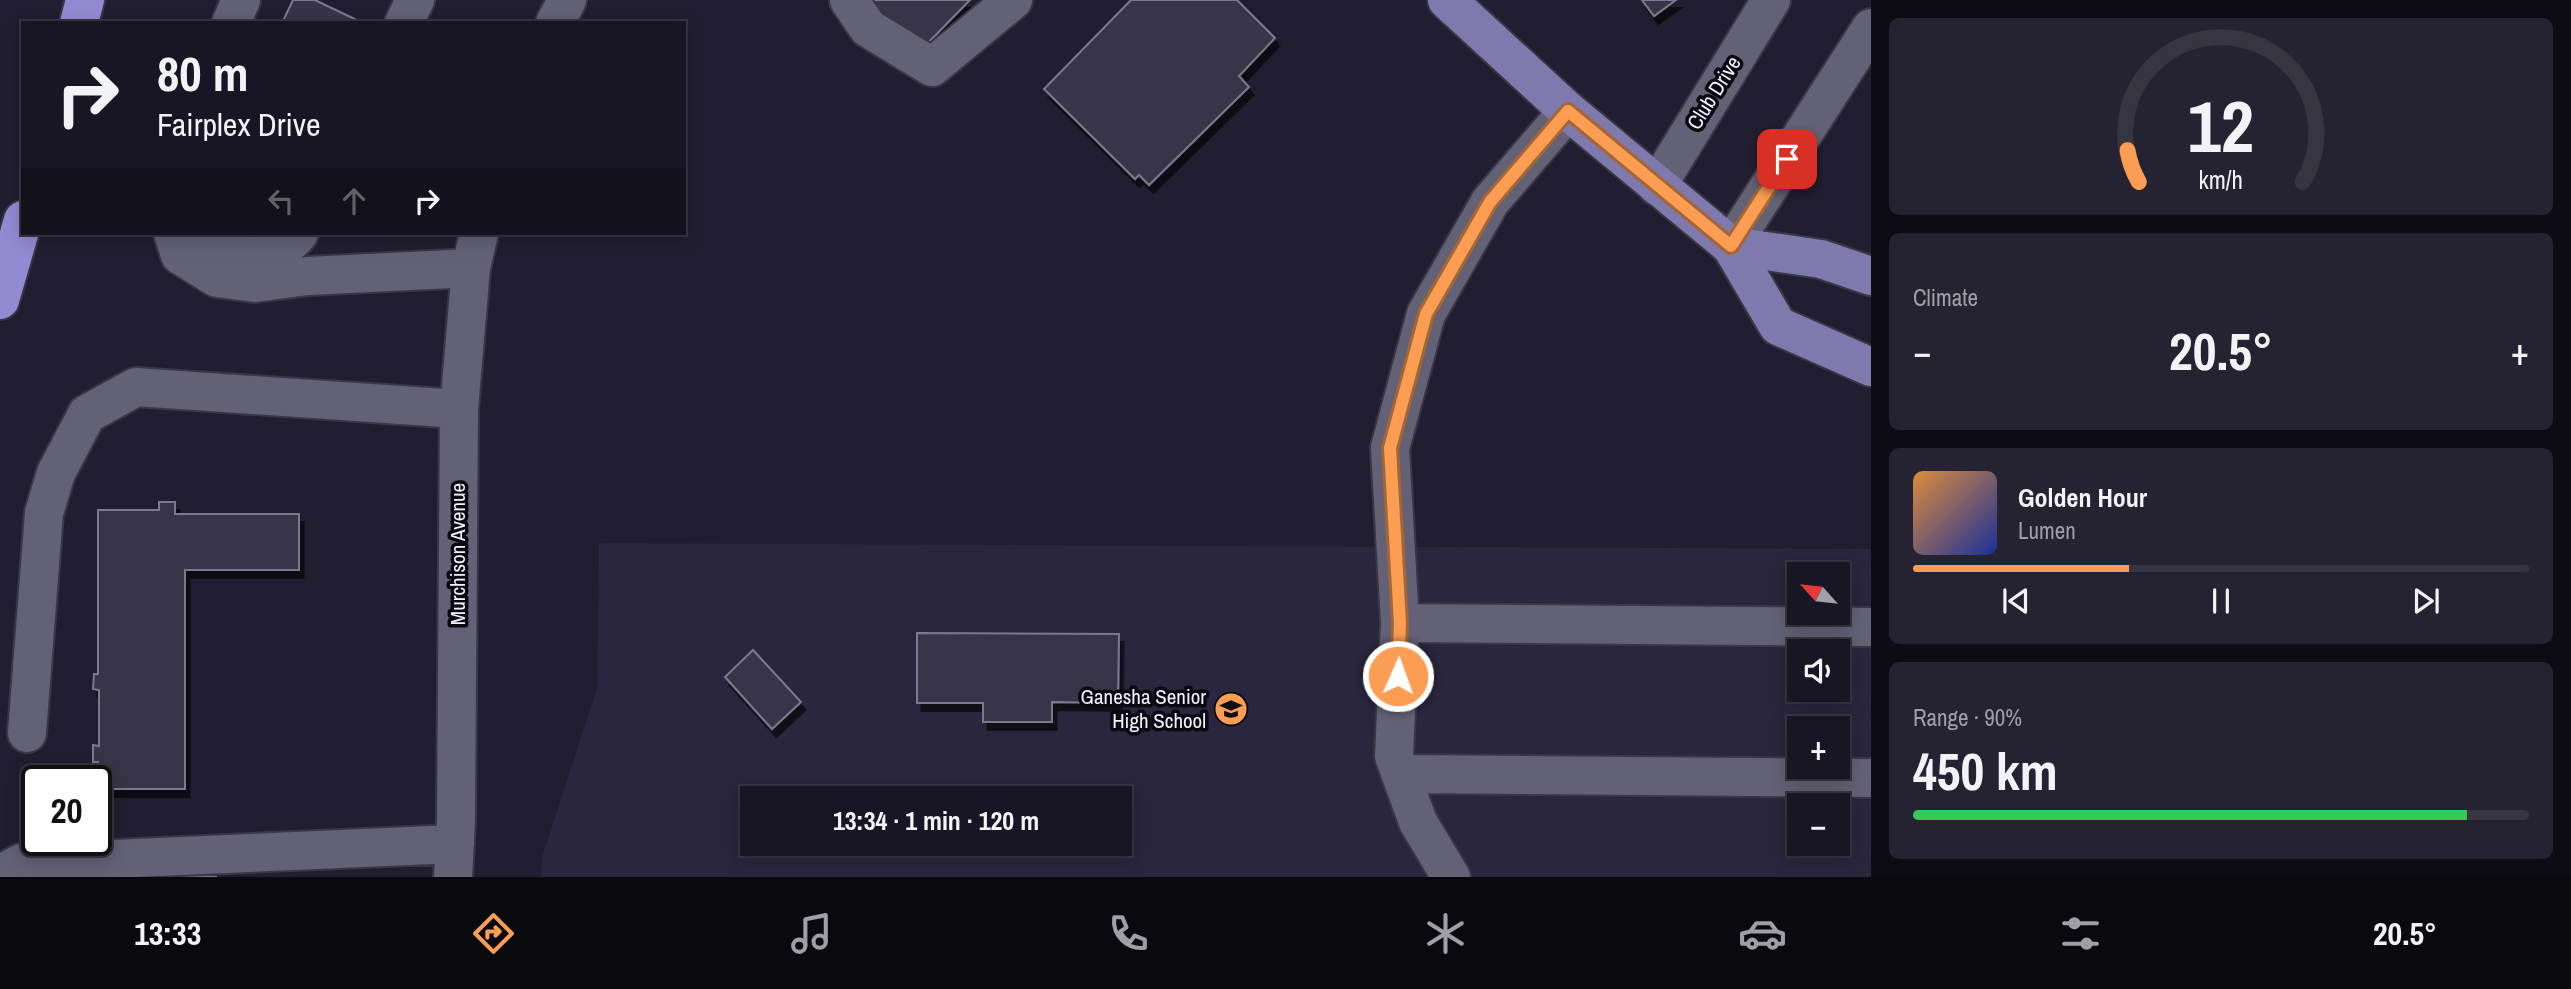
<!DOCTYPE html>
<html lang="en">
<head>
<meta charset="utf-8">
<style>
  :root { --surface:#181624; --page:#252331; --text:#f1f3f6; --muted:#9f9fa6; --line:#363541; --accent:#fc9d54 }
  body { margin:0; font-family:"Archivo Narrow",sans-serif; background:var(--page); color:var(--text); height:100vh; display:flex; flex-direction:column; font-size:26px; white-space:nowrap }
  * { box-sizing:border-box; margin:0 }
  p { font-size:23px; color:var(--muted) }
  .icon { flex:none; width:38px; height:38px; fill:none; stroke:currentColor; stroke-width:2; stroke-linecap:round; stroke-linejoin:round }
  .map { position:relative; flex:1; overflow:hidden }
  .side { display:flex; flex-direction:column; gap:18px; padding:18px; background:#0d0c14; width:700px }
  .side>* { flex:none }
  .guide { position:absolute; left:21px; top:21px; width:665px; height:214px; border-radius:0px; box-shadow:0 4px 18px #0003,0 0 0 2px var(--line); background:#181624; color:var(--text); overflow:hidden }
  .needle { width:46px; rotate:297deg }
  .buttons { position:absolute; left:1787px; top:562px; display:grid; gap:14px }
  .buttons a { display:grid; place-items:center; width:63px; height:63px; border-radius:0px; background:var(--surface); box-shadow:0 4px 18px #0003,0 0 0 2px var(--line); font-size:35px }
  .speed { position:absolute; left:21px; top:765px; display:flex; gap:14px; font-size:35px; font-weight:700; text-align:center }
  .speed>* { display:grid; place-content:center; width:91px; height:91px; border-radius:50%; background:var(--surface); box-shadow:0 4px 18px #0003,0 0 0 2px var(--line); line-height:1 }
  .speed .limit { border:4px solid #111; border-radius:10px; background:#fff; color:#111 }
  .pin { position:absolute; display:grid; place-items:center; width:60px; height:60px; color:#fff; margin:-30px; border-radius:14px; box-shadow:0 4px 10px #0006 }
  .me { position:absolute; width:77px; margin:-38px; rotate:2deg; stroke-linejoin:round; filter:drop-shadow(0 0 5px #0008) }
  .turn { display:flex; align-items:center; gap:24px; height:147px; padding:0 21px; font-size:32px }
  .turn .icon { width:91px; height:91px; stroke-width:2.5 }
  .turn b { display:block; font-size:49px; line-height:60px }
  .lanes { display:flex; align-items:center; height:66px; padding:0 21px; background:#0003; justify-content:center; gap:35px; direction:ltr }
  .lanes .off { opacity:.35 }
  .big { font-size:52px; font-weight:800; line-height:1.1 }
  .side .tile { flex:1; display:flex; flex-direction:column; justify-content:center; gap:10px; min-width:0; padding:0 24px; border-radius:10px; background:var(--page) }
  .side .dial { align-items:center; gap:0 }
  .dial svg { height:182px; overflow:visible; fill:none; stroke:var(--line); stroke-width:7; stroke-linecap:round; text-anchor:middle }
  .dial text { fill:var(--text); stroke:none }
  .song { display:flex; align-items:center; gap:21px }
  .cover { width:84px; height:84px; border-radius:10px; background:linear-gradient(135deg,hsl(30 70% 55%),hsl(230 70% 35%)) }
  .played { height:7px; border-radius:4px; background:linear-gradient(90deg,var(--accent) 35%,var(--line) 35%) }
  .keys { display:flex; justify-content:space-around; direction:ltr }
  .heat { display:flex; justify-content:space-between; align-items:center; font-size:38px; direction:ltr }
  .charge { height:10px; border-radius:5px; background:linear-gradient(90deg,#34c759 90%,var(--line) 0) }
  .trip { position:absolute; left:740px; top:786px; width:392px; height:70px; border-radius:0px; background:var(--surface); box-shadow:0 4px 18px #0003,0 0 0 2px var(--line); font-weight:800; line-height:70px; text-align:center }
  .menu { display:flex; height:112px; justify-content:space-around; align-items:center; background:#0a090e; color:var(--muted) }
  .menu .icon { width:49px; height:49px }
  .menu .selected { color:var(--accent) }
  .menu b { font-size:32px; color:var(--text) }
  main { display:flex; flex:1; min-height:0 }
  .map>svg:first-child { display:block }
  .built { fill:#29263d; fill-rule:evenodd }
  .building { fill:#383649; stroke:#7b798f; stroke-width:2; filter:url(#shadow) }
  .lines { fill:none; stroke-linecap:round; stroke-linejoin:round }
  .minor-casing { stroke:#393745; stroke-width:42 }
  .major-casing { stroke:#393745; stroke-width:42 }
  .highway-casing { stroke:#393745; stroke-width:42 }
  .minor { stroke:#626175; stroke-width:38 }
  .major { stroke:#7f7aae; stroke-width:38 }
  .highway { stroke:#938ad4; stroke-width:38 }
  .route-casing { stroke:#a46637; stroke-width:18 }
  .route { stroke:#fc9d54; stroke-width:12 }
  .labels { text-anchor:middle; stroke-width:7; stroke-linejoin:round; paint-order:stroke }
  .street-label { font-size:21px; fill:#f3f2ff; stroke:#0a0911 }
  .poi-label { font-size:21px; fill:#f3f2ff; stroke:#0a0911; text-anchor:end }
</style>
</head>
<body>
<main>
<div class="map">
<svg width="1871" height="877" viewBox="0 0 1871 877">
  <defs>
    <filter id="shadow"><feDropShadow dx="4.5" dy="8" stdDeviation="0" flood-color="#0009"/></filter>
  </defs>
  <rect width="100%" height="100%" fill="#201e30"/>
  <path class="built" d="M 599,543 L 1871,549 L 1871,877 L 541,877 L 542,857 L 597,689 ZM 1799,574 L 1838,574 L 1838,612 L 1799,612 ZM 1799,651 L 1838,651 L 1838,690 L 1799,690 ZM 1799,728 L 1838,728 L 1838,766 L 1799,766 ZM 752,798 L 1120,798 L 1120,844 L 752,844 ZM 1799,805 L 1838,805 L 1838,844 L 1799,844 Z"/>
  <path class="building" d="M 293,0 L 315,0 L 363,23 L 282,23 Z
    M 862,0 L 970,0 L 917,54 Z
    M 1131,0 L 1237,0 L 1275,38 L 1239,76 L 1249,87 L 1149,185 L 1139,175 L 1135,179 L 1044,89 Z
    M 1642,0 L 1676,0 L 1654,16 Z
    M 159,502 L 175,502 L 175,514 L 299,514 L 299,570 L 185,570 L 185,789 L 99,789 L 98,762 L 93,762 L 93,745 L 99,746 L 99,690 L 93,689 L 94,674 L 98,674 L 98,510 L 159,510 Z
    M 917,633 L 1119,634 L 1118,703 L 1052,702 L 1052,722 L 983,722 L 983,703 L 917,703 Z
    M 753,650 L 801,702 L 772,729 L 725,677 Z
    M 157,872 L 217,877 L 157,877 Z"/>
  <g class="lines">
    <defs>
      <path id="minor" d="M 849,0 L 868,28 L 932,67 L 1013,0
        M 231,23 L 241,0
        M 404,23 L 415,0
        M 555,23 L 567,0
        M 1568,111 L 1490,202 L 1426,314 L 1390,448 L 1400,623 L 1871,627
        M 1657,186 L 1771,0
        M 173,233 L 180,255 L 217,278 L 255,283 L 308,276 L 471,268
        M 202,233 C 209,238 216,246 223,250 C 247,263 284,254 299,233
        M 1731,246 L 1871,28
        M 1400,623 L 1394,756 L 1418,822 L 1451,877
        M 27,733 L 44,513 L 56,473 L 87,414 L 136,387 L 459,409
        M 1401,774 L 1871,778
        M 0,875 L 21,863 L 455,844
        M 453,877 L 456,820 L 459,409 L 471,268 L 479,233"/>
      <path id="major" d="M 1447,0 L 1568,111 L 1731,246 L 1778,326 L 1871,367
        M 1731,246 L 1821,259 L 1871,276"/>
      <path id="highway" d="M 79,23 L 85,0
        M 0,300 L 23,220"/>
    </defs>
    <use href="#minor" class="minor-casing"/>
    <use href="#major" class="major-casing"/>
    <use href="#highway" class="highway-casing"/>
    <use href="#minor" class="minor"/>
    <use href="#major" class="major"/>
    <use href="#highway" class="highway"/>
  </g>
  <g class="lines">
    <defs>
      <path id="route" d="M 1398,676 L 1400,623 L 1390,448 L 1426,314 L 1490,202 L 1568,111 L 1731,246 L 1787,159"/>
    </defs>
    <use href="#route" class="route-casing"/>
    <use href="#route" class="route"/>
  </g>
  <defs>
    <symbol id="school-disc" viewBox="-11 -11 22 22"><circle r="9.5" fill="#fc9d54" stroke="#0a0911"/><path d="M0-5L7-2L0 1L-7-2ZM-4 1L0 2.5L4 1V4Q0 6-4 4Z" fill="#111"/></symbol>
  </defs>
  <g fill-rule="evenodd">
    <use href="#school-disc" x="1212" y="690" width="38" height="38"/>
  </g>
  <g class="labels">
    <g class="street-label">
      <text transform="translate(1714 93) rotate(-58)" y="7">Club Drive</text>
      <text transform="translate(458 554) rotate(-90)" y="7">Murchison Avenue</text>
    </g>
    <g class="poi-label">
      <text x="1206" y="704">Ganesha Senior<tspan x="1206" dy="24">High School</tspan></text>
    </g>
  </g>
</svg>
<div class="buttons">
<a><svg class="needle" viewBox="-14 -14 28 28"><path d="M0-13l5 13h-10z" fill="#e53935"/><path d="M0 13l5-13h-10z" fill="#9f9fa6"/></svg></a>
<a><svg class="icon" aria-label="sound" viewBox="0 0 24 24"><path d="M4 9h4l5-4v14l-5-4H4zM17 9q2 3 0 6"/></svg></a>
<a>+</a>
<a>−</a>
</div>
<div class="speed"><div class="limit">20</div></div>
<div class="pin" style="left:1787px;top:159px;background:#d93025"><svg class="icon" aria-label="arrive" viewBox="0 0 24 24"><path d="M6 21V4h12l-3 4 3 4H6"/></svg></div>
<svg class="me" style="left:1398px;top:676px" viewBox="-20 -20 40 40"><circle r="17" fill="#fc9d54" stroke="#fff" stroke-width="3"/><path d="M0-11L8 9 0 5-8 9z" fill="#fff"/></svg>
<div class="trip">13:34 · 1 min · 120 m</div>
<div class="guide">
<div class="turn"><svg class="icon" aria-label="right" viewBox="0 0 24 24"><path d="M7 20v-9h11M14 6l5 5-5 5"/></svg><div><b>80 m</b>Fairplex Drive</div></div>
<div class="lanes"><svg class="icon off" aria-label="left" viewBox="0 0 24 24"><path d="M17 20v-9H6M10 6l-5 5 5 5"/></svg><svg class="icon off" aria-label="ahead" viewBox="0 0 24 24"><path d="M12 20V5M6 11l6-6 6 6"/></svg><svg class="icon" aria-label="right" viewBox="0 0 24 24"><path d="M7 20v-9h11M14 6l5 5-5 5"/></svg></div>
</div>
</div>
<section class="side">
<div class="tile dial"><svg viewBox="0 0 100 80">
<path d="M14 69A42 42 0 1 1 86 69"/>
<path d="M14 69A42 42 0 0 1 9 55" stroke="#fc9d54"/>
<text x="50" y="56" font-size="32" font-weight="700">12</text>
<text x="50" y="72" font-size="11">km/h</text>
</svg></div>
<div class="tile"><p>Climate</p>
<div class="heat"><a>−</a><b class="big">20.5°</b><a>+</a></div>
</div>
<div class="tile">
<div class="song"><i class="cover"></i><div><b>Golden Hour</b><p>Lumen</p></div></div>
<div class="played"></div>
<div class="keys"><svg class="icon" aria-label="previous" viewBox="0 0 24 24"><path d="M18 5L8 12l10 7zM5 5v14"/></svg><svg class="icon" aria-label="pause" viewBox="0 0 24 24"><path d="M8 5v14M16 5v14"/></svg><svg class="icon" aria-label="next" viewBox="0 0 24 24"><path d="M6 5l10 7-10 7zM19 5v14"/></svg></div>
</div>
<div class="tile"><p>Range · 90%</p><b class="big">450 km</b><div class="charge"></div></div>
</section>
</main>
<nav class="menu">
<b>13:33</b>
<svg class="icon selected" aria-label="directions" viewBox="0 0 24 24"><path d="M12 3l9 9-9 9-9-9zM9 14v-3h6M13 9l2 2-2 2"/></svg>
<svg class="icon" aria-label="music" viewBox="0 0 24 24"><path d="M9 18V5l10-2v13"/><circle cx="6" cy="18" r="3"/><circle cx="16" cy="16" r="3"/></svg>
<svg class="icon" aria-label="phone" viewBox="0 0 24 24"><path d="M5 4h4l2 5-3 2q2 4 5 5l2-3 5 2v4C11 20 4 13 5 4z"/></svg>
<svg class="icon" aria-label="climate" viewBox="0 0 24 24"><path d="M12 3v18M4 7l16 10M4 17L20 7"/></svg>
<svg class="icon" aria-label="car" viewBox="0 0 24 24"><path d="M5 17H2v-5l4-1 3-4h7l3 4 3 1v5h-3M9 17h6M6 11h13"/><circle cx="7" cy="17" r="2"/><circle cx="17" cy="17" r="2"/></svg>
<svg class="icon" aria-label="filters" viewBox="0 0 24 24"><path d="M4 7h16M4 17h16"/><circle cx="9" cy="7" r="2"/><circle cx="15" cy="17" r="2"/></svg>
<b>20.5°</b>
</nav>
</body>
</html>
